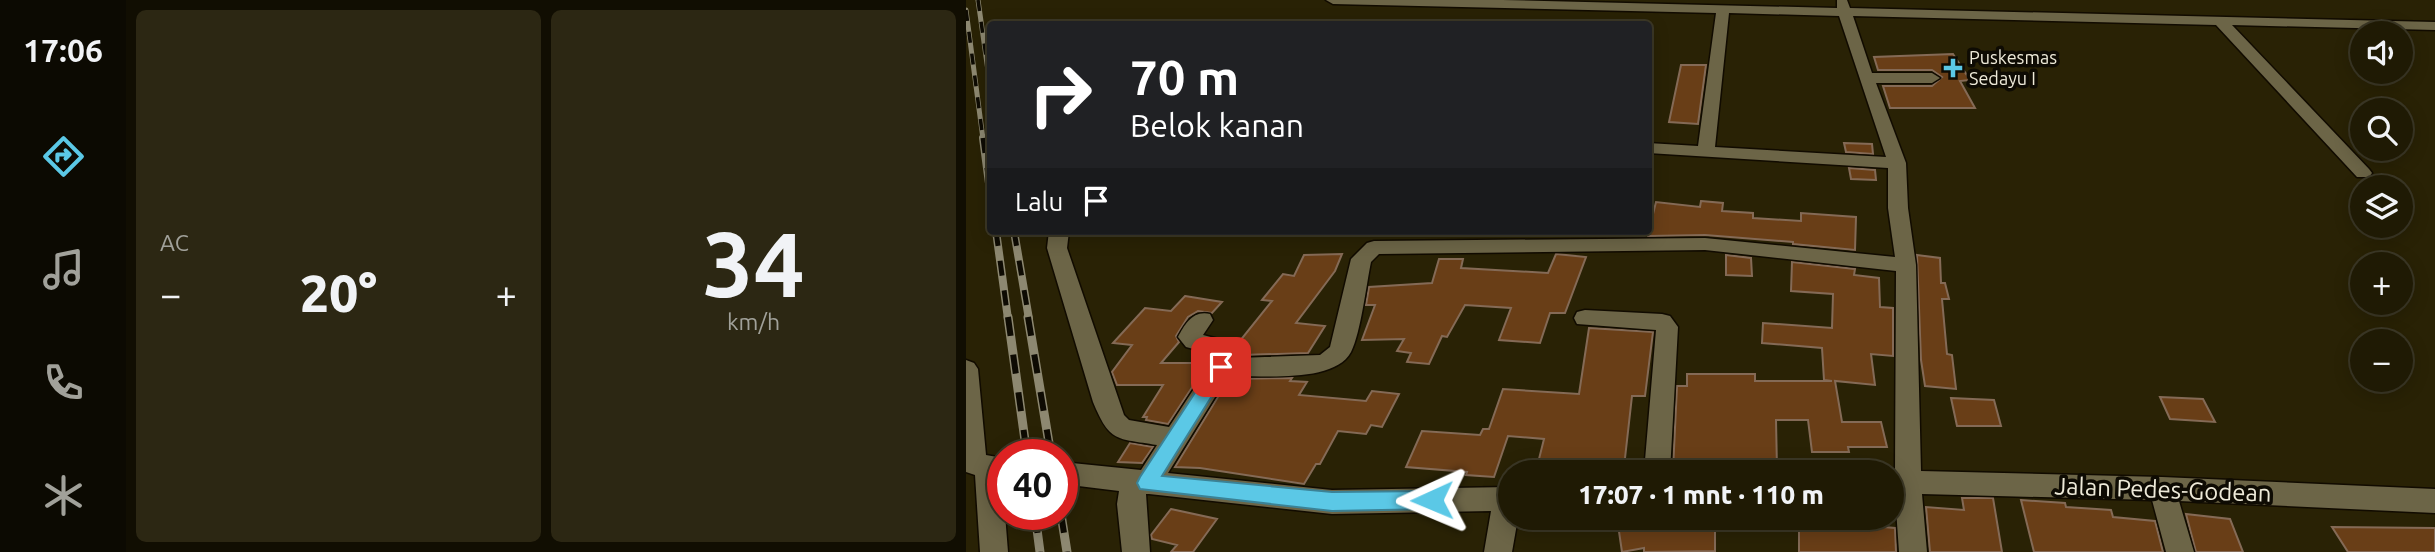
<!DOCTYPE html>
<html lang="id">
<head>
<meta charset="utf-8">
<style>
  :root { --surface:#1f1a04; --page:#2c2713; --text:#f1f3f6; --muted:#a1a19a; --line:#3c3826; --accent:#5bc8e6 }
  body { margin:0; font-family:Ubuntu,sans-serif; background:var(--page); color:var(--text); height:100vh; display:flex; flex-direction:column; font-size:26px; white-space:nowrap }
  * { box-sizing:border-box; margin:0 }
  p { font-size:23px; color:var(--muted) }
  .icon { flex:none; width:38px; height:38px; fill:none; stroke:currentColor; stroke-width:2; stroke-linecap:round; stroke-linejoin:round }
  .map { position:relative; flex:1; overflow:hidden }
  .sheet { display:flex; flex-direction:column; gap:10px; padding:10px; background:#110e02; width:840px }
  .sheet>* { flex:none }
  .banner { position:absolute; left:21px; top:21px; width:665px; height:214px; border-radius:7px; box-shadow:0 4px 18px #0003,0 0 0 2px var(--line); background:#202124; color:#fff; overflow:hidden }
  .buttons { position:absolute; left:1384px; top:21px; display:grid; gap:14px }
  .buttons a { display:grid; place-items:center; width:63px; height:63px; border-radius:50%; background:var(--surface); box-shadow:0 4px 18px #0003,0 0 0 2px var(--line); font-size:35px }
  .speed { position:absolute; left:21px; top:439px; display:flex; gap:14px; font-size:35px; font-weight:700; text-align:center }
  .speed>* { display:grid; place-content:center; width:91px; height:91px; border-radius:50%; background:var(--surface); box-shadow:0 4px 18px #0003,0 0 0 2px var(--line); line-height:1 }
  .speed .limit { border:10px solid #d22; background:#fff; color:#111 }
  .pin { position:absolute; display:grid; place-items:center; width:60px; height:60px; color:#fff; margin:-30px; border-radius:14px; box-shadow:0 4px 10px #0006 }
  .me { position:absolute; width:77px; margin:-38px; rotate:269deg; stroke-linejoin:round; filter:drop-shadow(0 0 5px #0008) }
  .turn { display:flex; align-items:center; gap:24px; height:147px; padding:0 28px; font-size:32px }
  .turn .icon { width:91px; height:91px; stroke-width:2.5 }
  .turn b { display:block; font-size:49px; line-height:60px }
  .then { display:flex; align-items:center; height:66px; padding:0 28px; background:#0003; gap:14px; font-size:26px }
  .big { font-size:52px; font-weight:800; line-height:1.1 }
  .sheet .card { flex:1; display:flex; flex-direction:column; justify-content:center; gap:10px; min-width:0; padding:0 24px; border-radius:10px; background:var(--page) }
  .sheet .dial { align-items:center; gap:0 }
  .dial b { font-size:91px; line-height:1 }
  .heat { display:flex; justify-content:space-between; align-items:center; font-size:38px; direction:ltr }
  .sheet .tiles { flex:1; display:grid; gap:10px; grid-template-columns:repeat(2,1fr) }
  .trip { position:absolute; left:532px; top:460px; width:406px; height:70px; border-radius:35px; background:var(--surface); box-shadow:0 4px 18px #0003,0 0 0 2px var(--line); font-weight:800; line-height:70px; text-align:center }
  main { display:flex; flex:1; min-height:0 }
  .dock { display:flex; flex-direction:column; width:126px; justify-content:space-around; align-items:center; background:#0c0a02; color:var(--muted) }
  .dock .icon { width:49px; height:49px }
  .dock .current { color:var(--accent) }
  .dock b { font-size:32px; color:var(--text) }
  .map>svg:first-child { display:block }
  .building { fill:#693e17; stroke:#846a56; stroke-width:2 }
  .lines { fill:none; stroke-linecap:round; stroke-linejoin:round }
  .minor-casing { stroke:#110b00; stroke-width:3 }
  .minor { fill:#6c6547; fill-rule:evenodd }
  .rail-far2-casing { stroke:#8d8871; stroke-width:5 }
  .rail-far1-casing { stroke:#8d8871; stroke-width:8 }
  .rail-casing { stroke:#8d8871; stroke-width:9 }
  .rail-far2 { stroke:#0e0b03; stroke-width:3.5; stroke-dasharray:11; stroke-linecap:butt }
  .rail-far1 { stroke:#0e0b03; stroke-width:5; stroke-dasharray:15; stroke-linecap:butt }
  .rail { stroke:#0e0b03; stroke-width:6; stroke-dasharray:19; stroke-linecap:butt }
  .route { fill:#5bc8e6; stroke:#3b8296; stroke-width:2 }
  .poi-dot { fill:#5bc8e6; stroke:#0e0b03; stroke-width:2.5 }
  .labels { text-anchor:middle; stroke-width:7; stroke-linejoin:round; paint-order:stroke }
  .far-poi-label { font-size:18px; fill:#eeead9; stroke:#0e0b03; text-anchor:start }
  .near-street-label { font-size:24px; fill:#eeead9; stroke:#0e0b03 }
</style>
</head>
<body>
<main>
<nav class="dock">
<b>17:06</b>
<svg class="icon current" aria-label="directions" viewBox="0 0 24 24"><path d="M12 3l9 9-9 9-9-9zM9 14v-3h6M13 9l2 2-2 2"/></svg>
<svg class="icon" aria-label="music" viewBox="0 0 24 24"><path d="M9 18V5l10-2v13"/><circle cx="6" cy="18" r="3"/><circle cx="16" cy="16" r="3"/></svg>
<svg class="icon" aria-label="phone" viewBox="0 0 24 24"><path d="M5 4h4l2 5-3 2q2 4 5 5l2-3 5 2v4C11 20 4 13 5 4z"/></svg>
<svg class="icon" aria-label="climate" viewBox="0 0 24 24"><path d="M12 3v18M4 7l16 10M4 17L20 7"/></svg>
</nav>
<section class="sheet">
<div class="tiles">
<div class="card"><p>AC</p>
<div class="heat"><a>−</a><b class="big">20°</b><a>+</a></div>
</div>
<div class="card dial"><b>34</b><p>km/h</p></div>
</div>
</section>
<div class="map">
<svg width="1469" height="552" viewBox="0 0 1469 552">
  <rect width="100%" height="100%" fill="#292205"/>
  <path class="building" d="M 987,54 L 1004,80 L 994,81 L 1009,108 L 924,108 L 917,86 L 966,86 L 976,77 L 966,70 L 912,70 L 908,57 Z
    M 715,65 L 740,65 L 732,124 L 703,122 Z
    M 878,143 L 906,144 L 907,154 L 880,152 Z
    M 883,168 L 909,170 L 910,180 L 885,179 Z
    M 735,201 L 757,203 L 756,211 L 787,213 L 787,218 L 835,221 L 835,213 L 890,217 L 889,250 L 827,244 L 827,242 L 739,235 L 682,236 L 682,213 L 687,214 L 690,202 L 734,207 Z
    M 376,254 L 369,271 L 330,323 L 359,326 L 342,353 L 276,355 L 278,349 L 273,342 L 306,301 L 296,300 L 317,274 L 328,276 L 338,255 Z
    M 590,254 L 620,257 L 599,313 L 584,313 L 574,343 L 533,340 L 545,308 L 499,305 L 481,337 L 476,336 L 463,364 L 441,362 L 445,353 L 431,351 L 438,339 L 396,340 L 409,305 L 400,305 L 403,287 L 466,283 L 473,259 L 497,259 L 495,268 L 582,273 Z
    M 760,255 L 785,258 L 786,276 L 760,275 Z
    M 951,255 L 974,258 L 975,283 L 979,283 L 983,299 L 976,299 L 981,354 L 986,355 L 990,389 L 959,386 L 955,360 Z
    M 826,262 L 889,269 L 888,275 L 913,278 L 914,307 L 927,308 L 927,356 L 905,354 L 909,385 L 869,381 L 876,422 L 915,422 L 921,447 L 882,447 L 883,452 L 846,452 L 842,420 L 810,420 L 811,469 L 754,467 L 754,471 L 707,470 L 711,386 L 721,386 L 721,374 L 789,374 L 789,381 L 866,381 L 858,380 L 856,348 L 796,343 L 797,323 L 866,328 L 867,294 L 825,291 Z
    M 219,296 L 256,302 L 246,313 L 232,311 L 222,317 L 210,336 L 213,342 L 195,363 L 242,363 L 202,424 L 180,420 L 181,417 L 177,417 L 197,385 L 151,385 L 146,372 L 166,345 L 147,343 L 179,308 L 205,311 Z
    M 623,328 L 687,332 L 679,396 L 666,396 L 658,467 L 572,463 L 578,439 L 542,436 L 528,477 L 500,475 L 501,472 L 440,467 L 456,431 L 514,435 L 517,429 L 523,429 L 537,389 L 613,394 Z
    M 326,378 L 324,381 L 341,382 L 333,395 L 400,401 L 406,391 L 433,394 L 416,427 L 405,425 L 400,434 L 372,431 L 354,464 L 350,464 L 338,484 L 234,468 L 209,467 L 263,379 Z
    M 1194,397 L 1237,399 L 1249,422 L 1204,419 Z
    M 985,398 L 1028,400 L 1035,426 L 991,426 Z
    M 164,443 L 187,447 L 176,463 L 152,462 Z
    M 996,498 L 1027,498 L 1036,552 L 964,552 L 960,507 L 998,510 Z
    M 1055,500 L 1099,503 L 1100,507 L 1145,510 L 1147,517 L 1189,521 L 1197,552 L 1068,552 Z
    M 205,509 L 251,519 L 227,552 L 205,552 L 211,545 L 186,539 L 185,535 Z
    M 1220,514 L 1264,519 L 1277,552 L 1230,552 Z
    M 651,518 L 749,518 L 749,551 L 678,552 L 678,548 L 656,552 Z
    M 833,520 L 929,528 L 930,552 L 833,552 Z
    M 1366,527 L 1469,528 L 1469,552 L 1382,552 Z"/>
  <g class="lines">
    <defs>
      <path id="minor" d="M 360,0 L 536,0 L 871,8 L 871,0 L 881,0 L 884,8 L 1469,22 L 1469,30 L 1266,25 L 1403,169 L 1406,173 L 1403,177 L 1391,177 L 1250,25 L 887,16 L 906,73 L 966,73 L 974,78 L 966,83 L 910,83 L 940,163 L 942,208 L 950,265 L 955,471 L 1196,477 L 1469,489 L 1469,513 L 1213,501 L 1228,552 L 1200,552 L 1186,500 L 956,494 L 961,552 L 933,552 L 929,494 L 926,493 L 926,472 L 920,472 L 929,471 L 930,271 L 739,250 L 413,254 L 405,262 C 400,286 395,332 385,352 C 368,384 294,375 262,376 L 202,473 L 366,490 L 544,487 L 544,518 L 552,518 L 546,552 L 518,552 L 525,511 L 366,514 L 183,494 L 180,494 L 184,552 L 156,552 L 151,504 L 153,491 L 96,484 L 96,462 L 175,470 L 191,445 C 150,438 144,443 127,402 L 81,248 L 83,231 L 103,231 L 101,248 L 158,415 L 163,420 L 203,427 L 250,355 L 220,347 L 212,337 C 219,324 227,310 244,314 L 247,320 L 237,335 L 272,344 L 276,350 L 272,358 L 354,355 L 364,347 L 385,259 L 401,243 L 408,241 L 739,238 L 929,257 L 922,208 L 922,168 L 682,153 L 682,143 L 732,146 L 750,13 L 367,4 ZM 763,13 L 873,16 L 920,157 L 749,147 Z
        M 619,310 L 696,314 L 704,316 L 712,327 L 704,472 L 678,472 L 690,330 L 611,324 L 608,318 L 611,312 Z
        M 0,360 L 8,363 L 12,369 L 20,455 L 31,457 L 35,465 L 37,514 L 39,514 L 42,552 L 14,552 L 9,475 L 0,472 Z"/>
    </defs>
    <use href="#minor" class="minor-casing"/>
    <use href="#minor" class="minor"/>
    <defs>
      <path id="rail-far2" d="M 12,0 L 24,85
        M 0,10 L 17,139"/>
      <path id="rail-far1" d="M 17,138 L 24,191
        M 30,231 L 42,319
        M 48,231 L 63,319"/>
      <path id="rail" d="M 42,317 L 61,455
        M 62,317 L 85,455
        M 69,514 L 74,552
        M 95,514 L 101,552"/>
    </defs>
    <use href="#rail-far2" class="rail-far2-casing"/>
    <use href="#rail-far1" class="rail-far1-casing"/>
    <use href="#rail" class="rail-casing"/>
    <use href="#rail-far2" class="rail-far2"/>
    <use href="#rail-far1" class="rail-far1"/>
    <use href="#rail" class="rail"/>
  </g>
  <path class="route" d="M 255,360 L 261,362 L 264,367 L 196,476 L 366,492 L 466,491 L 474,494 L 477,500 L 474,507 L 466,509 L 366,511 L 174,489 L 171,483 L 174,477 L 249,362 Z"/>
  <path class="poi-dot" d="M983.5 57.5h7v7h7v7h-7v7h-7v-7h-7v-7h7z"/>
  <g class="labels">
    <g class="far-poi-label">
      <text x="1003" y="64">Puskesmas<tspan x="1003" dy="21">Sedayu I</tspan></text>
    </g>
    <g class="near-street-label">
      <text transform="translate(1197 490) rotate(2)" y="8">Jalan Pedes-Godean</text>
    </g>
  </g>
</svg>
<div class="buttons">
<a><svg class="icon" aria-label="sound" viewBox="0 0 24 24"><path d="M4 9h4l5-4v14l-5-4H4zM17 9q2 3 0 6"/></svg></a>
<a><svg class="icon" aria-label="search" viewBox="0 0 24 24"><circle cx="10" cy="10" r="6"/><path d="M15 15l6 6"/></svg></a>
<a><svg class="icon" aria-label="layers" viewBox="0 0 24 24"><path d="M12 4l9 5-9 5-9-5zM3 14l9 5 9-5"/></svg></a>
<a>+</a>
<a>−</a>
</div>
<div class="speed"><div class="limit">40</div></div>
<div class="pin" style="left:255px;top:367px;background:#d93025"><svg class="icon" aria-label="arrive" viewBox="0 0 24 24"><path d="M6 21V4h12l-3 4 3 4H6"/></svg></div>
<svg class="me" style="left:466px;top:500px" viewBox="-20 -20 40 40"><path d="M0-17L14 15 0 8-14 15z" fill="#5bc8e6" stroke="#fff" stroke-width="4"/></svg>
<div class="trip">17:07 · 1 mnt · 110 m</div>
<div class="banner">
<div class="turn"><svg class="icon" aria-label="right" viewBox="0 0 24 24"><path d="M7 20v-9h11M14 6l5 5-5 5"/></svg><div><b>70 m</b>Belok kanan</div></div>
<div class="then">Lalu<svg class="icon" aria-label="arrive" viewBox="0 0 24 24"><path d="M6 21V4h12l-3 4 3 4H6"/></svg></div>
</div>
</div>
</main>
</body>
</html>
